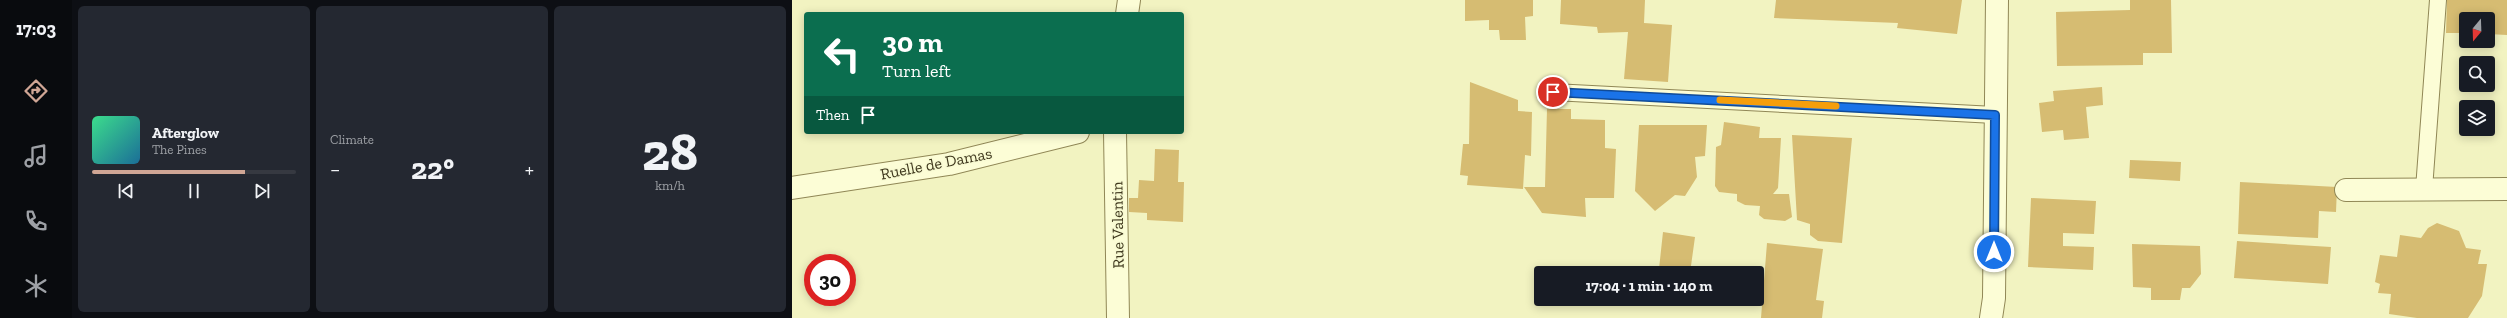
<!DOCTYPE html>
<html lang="en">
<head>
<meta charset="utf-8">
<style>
  :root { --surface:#171b24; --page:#242831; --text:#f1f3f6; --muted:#9ea1a6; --line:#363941; --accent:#d0a695 }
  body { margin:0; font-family:"Zilla Slab",serif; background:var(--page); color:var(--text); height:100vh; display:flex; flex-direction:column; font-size:15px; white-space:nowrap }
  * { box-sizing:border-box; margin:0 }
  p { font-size:13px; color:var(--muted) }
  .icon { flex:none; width:22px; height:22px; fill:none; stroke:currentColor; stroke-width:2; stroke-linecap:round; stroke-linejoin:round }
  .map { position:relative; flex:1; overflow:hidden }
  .panel { display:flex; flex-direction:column; gap:6px; padding:6px; background:#0d0f14; width:720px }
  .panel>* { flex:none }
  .hud { position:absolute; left:12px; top:12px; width:380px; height:122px; border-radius:4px; box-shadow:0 2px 10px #0003; background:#0b6e4f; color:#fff; overflow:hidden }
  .needle { width:26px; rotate:199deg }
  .buttons { position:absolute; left:1667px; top:12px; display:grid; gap:8px }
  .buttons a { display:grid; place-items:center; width:36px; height:36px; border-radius:4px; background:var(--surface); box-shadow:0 2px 10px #0003; font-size:20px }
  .speed { position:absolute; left:12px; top:254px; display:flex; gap:8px; font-size:20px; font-weight:700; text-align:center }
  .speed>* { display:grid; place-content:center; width:52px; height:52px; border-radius:50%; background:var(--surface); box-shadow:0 2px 10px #0003; line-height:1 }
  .speed .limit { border:6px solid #d22; background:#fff; color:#111 }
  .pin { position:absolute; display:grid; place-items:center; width:34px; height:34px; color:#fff; margin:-17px; border:2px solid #fff; border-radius:50%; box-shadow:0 1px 4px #0007 }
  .me { position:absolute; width:44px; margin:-22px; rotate:0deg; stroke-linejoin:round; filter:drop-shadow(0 0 3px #0008) }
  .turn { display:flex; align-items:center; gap:14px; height:84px; padding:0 12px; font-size:18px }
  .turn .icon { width:52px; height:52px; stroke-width:2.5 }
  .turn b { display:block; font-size:28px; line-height:34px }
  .then { display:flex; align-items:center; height:38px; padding:0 12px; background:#0003; gap:8px; font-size:15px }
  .big { font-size:30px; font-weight:700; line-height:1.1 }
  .panel .card { flex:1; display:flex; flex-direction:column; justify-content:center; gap:6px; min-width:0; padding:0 14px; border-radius:6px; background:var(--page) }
  .panel .dial { align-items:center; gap:0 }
  .dial b { font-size:52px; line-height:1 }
  .song { display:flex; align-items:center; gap:12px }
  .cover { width:48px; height:48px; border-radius:6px; background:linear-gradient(135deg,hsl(150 70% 55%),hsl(200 70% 35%)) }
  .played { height:4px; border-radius:2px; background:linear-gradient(90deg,var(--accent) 75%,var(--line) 75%) }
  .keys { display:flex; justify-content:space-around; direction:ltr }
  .heat { display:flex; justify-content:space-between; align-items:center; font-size:22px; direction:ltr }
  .panel .tiles { flex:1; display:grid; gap:6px; grid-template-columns:repeat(3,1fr) }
  .trip { position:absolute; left:742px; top:266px; width:230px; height:40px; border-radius:4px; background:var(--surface); box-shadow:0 2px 10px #0003; font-weight:700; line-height:40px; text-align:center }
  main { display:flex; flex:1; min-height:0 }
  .dock { display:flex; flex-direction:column; width:72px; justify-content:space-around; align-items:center; background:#090b0e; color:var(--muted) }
  .dock .icon { width:28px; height:28px }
  .dock .on { color:var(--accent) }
  .dock b { font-size:18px; color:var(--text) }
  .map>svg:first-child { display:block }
  .building { fill:#d6bc72 }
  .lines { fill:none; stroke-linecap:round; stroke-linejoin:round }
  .service-casing { stroke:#908756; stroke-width:18 }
  .minor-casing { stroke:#908756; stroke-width:24 }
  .service { stroke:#fcfdd6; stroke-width:16 }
  .minor { stroke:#fcfdd6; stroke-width:22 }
  .route-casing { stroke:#114b97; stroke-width:10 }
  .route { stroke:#1a73e8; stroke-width:7 }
  .slow { stroke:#f59e0b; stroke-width:7 }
  .labels { text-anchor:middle; stroke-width:3; stroke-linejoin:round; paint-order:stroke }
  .street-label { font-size:16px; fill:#3e371c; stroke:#f8fad2 }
</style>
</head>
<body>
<main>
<nav class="dock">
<b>17:03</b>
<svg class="icon on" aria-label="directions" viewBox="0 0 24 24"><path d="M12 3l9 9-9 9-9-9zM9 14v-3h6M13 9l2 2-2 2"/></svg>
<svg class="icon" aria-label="music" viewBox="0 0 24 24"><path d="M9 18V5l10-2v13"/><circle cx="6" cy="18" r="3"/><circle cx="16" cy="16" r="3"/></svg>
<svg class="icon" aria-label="phone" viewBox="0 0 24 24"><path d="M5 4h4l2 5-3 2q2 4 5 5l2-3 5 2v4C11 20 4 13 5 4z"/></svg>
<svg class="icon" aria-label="climate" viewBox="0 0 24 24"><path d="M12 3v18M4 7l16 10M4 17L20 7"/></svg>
</nav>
<section class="panel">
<div class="tiles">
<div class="card">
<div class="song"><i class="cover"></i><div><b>Afterglow</b><p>The Pines</p></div></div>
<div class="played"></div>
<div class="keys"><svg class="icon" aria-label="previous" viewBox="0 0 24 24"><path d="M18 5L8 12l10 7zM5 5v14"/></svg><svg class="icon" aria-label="pause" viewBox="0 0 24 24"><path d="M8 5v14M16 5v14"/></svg><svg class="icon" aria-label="next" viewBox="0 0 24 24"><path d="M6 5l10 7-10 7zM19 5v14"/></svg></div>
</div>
<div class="card"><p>Climate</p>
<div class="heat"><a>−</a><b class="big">22°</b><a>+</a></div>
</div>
<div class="card dial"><b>28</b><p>km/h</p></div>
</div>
</section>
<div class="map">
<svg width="1715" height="318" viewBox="0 0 1715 318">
  <rect width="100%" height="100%" fill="#f2f3c1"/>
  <path class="building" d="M 673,0 L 741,0 L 741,16 L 733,17 L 734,40 L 708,40 L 707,30 L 697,30 L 697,20 L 673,21 Z
    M 769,0 L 853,0 L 852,23 L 880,25 L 876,82 L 832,79 L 836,32 L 806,33 L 805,27 L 768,24 Z
    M 984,0 L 1170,0 L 1165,34 L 1105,28 L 1106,23 L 982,18 Z
    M 1338,0 L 1379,0 L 1380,53 L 1351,53 L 1351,65 L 1265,66 L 1264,12 L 1338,10 Z
    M 1655,0 L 1715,0 L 1715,35 L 1696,34 L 1696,19 L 1674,19 L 1674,33 L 1654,33 Z
    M 678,82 L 726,100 L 726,111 L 740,112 L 739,156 L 733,155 L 731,189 L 675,185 L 676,176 L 668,175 L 671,144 L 677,144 Z
    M 1310,87 L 1311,105 L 1294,107 L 1297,138 L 1272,140 L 1271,130 L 1250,132 L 1247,103 L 1262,101 L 1261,91 Z
    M 755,109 L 779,109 L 779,119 L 813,120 L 813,148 L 824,149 L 822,198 L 793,198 L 794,217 L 750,213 L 732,187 L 753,187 Z
    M 932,122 L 968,127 L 967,138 L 989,138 L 986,188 L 981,194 L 997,194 L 1000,217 L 993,221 L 972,219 L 967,215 L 968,206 L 953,205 L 945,201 L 945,194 L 927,192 L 923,186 L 924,147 L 929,145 Z
    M 847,125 L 915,125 L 913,156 L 903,157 L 905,177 L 893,196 L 883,195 L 863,211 L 843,191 Z
    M 1000,135 L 1060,138 L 1050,243 L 1026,241 L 1018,235 L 1018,224 L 1005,220 Z
    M 363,149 L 387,150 L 386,182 L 392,182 L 391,222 L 355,220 L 355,213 L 337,212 L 337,198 L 346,198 L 347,180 L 362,181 Z
    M 1338,160 L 1389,162 L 1388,181 L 1337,178 Z
    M 1448,182 L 1545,187 L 1544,212 L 1527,211 L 1526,238 L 1446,234 Z
    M 1239,198 L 1304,201 L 1302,234 L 1271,233 L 1271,246 L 1302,247 L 1301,270 L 1236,267 Z
    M 1645,223 L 1667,231 L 1674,248 L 1689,250 L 1686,264 L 1695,264 L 1690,296 L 1676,318 L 1625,318 L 1597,314 L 1599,294 L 1586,293 L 1588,284 L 1583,282 L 1588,255 L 1605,257 L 1608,235 L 1629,238 L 1636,228 Z
    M 871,232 L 903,237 L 898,273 L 867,269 Z
    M 1445,241 L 1539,247 L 1536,284 L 1442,278 Z
    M 975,243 L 1031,249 L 1024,300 L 1032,301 L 1030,318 L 969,318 Z
    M 1340,244 L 1408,246 L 1409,274 L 1398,288 L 1390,288 L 1388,300 L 1359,300 L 1359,288 L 1341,287 Z"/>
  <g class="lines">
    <defs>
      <path id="service" d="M 761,92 L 1203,115
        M 1632,189 L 1646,0"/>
      <path id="minor" d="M 335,14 L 337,0
        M 323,132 L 326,318
        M 0,188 L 157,164 L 286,132
        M 1554,190 L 1715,189
        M 1199,318 L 1202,298 L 1205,0"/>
    </defs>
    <use href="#service" class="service-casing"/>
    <use href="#minor" class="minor-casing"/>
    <use href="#service" class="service"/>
    <use href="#minor" class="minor"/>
  </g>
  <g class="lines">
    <defs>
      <path id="route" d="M 761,92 L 1203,115 L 1202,252"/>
    </defs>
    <use href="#route" class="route-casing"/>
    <use href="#route" class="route"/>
    <path class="slow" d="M 928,100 L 1044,106"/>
  </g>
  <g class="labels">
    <g class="street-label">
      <text transform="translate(144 163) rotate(-11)" y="6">Ruelle de Damas</text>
      <text transform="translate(325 225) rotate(-91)" y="6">Rue Valentin</text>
    </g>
  </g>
</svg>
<div class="buttons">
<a><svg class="needle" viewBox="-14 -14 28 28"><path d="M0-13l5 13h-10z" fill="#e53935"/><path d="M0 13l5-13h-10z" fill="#9ea1a6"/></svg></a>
<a><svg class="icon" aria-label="search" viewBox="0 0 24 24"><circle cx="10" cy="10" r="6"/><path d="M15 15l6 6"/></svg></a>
<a><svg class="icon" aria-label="layers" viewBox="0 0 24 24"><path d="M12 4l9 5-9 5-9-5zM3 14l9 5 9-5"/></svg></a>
</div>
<div class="speed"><div class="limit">30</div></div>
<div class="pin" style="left:761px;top:92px;background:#d93025"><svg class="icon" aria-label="arrive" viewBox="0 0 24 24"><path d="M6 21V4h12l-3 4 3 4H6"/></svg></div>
<svg class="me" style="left:1202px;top:252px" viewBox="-20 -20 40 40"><circle r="17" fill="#1a73e8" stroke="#fff" stroke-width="3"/><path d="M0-11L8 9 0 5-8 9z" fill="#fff"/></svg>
<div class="trip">17:04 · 1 min · 140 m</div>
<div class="hud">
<div class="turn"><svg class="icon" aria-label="left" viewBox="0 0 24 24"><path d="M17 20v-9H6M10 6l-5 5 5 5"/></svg><div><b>30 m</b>Turn left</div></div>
<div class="then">Then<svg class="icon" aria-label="arrive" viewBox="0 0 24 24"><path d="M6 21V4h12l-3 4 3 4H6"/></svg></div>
</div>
</div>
</main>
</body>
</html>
